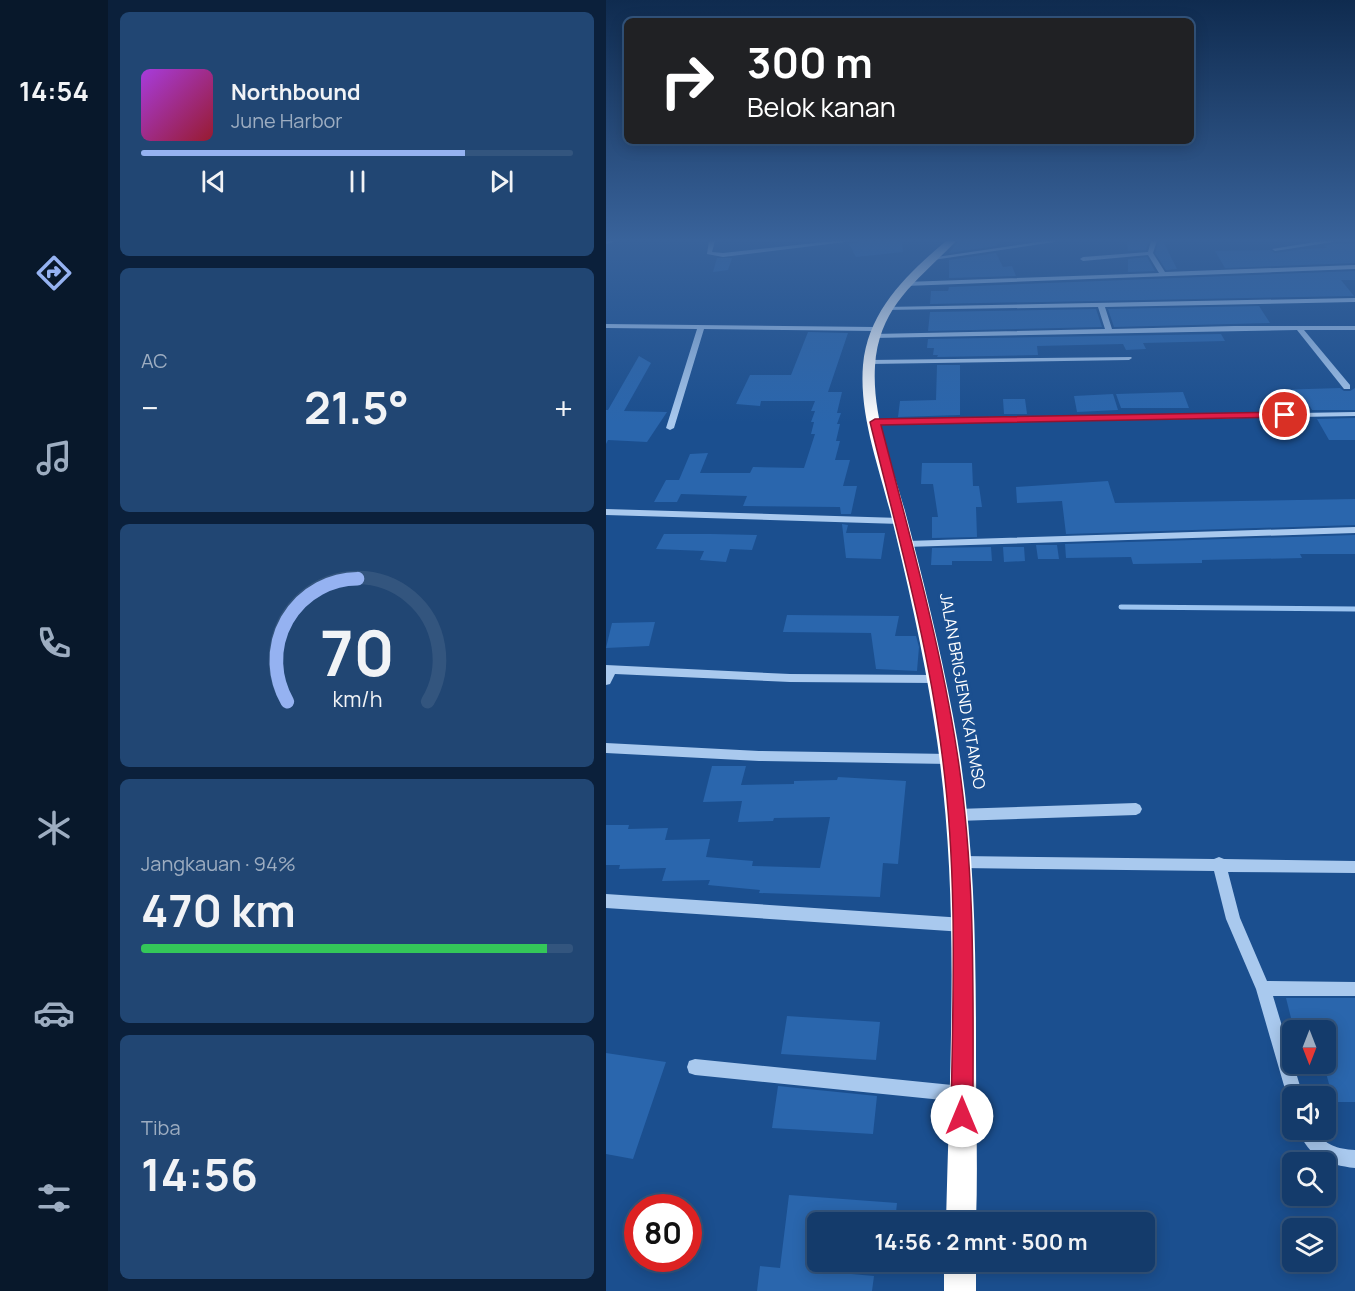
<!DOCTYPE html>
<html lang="id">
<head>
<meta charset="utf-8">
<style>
  :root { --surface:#143b6b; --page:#214673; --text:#f1f3f6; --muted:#9dadc1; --line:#33557e; --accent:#95b2f1 }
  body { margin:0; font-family:Manrope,sans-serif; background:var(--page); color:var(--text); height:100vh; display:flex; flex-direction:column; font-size:22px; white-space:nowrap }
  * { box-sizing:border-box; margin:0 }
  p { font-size:20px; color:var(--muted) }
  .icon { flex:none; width:33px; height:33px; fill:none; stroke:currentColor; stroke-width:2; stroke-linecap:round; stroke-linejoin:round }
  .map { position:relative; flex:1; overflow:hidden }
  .details { display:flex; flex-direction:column; gap:12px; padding:12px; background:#0b203b; width:498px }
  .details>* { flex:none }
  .top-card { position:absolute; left:18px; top:18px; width:570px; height:126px; border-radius:9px; box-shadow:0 3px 15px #0003,0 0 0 2px var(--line); background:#202124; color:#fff; overflow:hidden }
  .needle { width:39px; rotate:180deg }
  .fabs { position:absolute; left:676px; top:1020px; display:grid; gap:12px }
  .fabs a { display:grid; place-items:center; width:54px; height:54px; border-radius:9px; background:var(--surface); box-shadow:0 3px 15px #0003,0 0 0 2px var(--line); font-size:30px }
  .speed { position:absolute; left:18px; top:1194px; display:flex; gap:12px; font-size:30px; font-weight:700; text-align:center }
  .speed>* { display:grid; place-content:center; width:78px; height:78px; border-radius:50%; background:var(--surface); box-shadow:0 3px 15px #0003,0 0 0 2px var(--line); line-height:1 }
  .speed .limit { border:9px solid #d22; background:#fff; color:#111 }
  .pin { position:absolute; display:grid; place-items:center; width:51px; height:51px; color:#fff; margin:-26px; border:3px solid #fff; border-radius:50%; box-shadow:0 2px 6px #0007 }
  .me { position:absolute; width:66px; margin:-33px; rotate:0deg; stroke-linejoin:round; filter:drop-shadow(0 0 4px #0008) }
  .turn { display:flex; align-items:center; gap:21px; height:126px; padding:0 24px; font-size:27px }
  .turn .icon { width:78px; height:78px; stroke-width:2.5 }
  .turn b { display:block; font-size:42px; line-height:51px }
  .big { font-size:45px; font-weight:700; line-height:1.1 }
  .details .card { flex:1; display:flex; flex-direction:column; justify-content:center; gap:9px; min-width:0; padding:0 21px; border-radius:9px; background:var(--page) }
  .details .dial { align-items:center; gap:0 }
  .dial svg { height:156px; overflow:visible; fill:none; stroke:var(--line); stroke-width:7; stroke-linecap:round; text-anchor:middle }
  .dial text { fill:var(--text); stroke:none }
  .song { display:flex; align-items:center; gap:18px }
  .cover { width:72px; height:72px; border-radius:9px; background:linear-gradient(135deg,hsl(280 70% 55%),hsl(350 70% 35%)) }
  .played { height:6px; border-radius:3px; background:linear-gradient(90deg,var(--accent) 75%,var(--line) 75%) }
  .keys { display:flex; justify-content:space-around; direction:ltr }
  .heat { display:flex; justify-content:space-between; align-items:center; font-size:33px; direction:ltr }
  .charge { height:9px; border-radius:4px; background:linear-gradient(90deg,#34c759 94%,var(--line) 0) }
  .trip { position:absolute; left:201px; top:1212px; width:348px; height:60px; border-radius:9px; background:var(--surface); box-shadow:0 3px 15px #0003,0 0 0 2px var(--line); font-weight:700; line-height:60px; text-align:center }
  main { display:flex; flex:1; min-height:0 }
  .dock { display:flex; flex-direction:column; width:108px; justify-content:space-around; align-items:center; background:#08182b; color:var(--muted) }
  .dock .icon { width:42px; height:42px }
  .dock .selected { color:var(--accent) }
  .dock b { font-size:27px; color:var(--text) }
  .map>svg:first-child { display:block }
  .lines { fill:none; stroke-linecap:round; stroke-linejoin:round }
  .stream { stroke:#9cc4f0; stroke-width:5 }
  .building { fill:#2a66ad }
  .minor { fill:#a9c9ee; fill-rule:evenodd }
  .highway { fill:#fff; fill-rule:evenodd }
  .route { fill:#e11d48; stroke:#92132f; stroke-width:1.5 }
  .labels { text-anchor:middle; stroke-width:6; stroke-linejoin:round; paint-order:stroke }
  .street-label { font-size:16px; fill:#fff; stroke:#1b4f8f }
</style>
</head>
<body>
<main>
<nav class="dock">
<b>14:54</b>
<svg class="icon selected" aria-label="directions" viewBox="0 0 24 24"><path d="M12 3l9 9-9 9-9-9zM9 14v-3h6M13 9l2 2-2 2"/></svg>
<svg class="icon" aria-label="music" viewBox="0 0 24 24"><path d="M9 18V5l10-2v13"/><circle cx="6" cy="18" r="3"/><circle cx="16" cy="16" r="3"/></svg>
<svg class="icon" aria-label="phone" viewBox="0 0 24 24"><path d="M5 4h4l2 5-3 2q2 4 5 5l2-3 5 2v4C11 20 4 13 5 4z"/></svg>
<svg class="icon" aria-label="climate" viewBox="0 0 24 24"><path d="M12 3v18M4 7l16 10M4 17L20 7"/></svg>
<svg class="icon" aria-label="car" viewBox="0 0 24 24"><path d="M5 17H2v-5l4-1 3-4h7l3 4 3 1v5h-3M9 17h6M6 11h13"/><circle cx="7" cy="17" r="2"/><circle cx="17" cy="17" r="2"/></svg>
<svg class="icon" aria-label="filters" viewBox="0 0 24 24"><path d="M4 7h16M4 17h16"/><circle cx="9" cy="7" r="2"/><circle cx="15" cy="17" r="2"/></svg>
</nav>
<section class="details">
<div class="card">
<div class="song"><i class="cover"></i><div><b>Northbound</b><p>June Harbor</p></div></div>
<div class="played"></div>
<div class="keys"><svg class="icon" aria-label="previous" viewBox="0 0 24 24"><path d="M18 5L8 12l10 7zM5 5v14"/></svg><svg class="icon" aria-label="pause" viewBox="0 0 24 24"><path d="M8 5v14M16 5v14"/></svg><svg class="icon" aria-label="next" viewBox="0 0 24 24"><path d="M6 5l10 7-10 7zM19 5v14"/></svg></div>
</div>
<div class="card"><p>AC</p>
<div class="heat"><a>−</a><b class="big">21.5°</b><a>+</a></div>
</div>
<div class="card dial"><svg viewBox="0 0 100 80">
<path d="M14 69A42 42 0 1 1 86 69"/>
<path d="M14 69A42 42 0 0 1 50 6" stroke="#95b2f1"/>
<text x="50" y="56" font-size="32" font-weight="700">70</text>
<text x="50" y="72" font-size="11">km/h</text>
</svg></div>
<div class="card"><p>Jangkauan · 94%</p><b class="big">470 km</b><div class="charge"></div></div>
<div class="card"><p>Tiba</p><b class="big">14:56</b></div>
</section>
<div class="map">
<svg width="749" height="1291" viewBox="0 0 749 1291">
  <rect width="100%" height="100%" fill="#1b4f8f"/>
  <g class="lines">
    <path class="stream" d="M 515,607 L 749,609"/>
  </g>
  <path class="building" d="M 259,241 L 296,241 L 297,252 L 250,257 L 243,244 Z
    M 352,241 L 394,241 L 390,246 L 343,253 Z
    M 521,241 L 543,241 L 540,250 L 522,251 Z
    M 553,241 L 557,241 L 571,269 L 560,270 L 549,253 Z
    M 726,244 L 749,244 L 749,263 L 619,268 L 609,251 L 664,250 L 669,253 L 698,249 L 721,248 L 718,246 Z
    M 390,253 L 397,267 L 406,266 L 410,276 L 343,278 L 343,260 Z
    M 541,257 L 549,271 L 522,272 L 522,259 Z
    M 111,258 L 126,258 L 122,270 L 107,272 Z
    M 749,271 L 749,280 L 735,280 L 748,296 L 324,304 L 325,291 L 342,291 L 343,287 Z
    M 653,306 L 664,323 L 508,327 L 502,309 Z
    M 490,309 L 496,327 L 322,331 L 324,312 Z
    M 202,332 L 242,333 L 222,392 L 236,392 L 231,413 L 235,413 L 231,424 L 234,424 L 230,441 L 234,441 L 229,460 L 244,460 L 237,486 L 251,486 L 245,514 L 235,514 L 234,507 L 137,506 L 141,496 L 75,494 L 71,502 L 48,502 L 60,480 L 73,480 L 84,454 L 102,453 L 94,473 L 144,473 L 147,467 L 198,468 L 209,434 L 205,434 L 208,422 L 205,422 L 209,411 L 205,411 L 209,401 L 155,401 L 154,406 L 130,404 L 144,375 L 185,375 Z
    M 615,334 L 619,341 L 537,343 L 540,349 L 520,350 L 517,344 L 431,346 L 432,355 L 331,357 L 332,355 L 327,355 L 328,348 L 321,348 L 322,339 Z
    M 33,356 L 45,363 L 18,411 L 61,412 L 41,442 L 2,440 L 0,444 L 0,410 L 2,410 Z
    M 331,365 L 354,365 L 354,415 L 292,417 L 294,401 L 330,400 Z
    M 734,388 L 738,391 L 744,391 L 749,388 L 749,410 L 706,410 L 703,405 L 680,406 L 670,390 Z
    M 577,392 L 583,408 L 515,408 L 510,394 Z
    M 507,394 L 512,410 L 471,412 L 468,396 Z
    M 397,399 L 419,399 L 421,414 L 398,414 Z
    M 749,418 L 749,440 L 723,440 L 711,419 Z
    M 316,463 L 366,463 L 367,486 L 373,486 L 376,507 L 370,507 L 371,537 L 326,538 L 326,517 L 332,517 L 327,484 L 315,484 Z
    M 502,481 L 509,503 L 749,499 L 749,525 L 460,534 L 456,501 L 411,503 L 410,487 Z
    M 236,524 L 242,525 L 240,533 L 279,533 L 275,559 L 240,558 Z
    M 58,534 L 105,534 L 151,535 L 146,550 L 124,549 L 120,562 L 94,560 L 98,551 L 50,549 Z
    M 749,535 L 749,554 L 694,554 L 696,558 L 596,560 L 596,563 L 527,564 L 525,557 L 460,558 L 459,544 Z
    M 430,545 L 451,545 L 453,559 L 432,559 Z
    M 385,547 L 386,561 L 346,561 L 346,565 L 325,565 L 326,548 Z
    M 397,547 L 418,547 L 419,561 L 398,562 Z
    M 181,615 L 293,616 L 289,636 L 310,636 L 313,647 L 311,671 L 270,669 L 265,633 L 177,632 Z
    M 49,622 L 43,646 L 0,648 L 6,623 Z
    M 106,766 L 140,766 L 135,785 L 188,784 L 188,781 L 231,780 L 232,777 L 300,781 L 292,864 L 277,863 L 274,897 L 153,893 L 154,890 L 102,885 L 104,880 L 56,881 L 60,868 L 13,869 L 14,865 L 0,865 L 0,825 L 23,825 L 22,829 L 62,828 L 59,840 L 104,839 L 100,857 L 147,861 L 146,866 L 214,868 L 224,817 L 168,818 L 167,821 L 132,822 L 136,801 L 97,802 Z
    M 680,998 L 749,998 L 749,1102 L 728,1102 L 720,1073 L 720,1030 L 688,1030 Z
    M 181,1016 L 274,1022 L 270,1060 L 175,1054 Z
    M 0,1053 L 60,1062 L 27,1159 L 0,1154 Z
    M 172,1086 L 271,1096 L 267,1134 L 166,1128 Z
    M 183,1195 L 291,1203 L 289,1222 L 212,1222 L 212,1271 L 268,1276 L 266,1291 L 151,1291 L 154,1266 L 174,1268 Z"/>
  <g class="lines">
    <path class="minor" d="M 0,241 L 10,241 L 0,244 Z
      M 103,241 L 109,241 L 106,252 L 117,253 L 227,241 L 247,241 L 117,257 L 101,254 Z
      M 438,241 L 455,241 L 327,260 L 324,258 Z
      M 545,241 L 551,241 L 547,253 L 559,272 L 749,265 L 749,269 L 299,286 L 296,284 L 299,282 L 553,273 L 542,255 L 477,261 L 474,259 L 477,257 L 542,252 Z
      M 715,241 L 733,241 L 669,251 L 666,249 Z
      M 749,298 L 749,302 L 499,307 L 506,329 L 628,326 L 749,326 L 749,330 L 698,330 L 744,385 L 744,389 L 738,389 L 691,330 L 267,338 L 264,336 L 267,334 L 499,329 L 492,307 L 277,310 L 277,308 L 279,307 Z
      M 0,324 L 269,327 L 272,329 L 269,331 L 98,329 L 68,428 L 64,430 L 60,428 L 91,329 L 0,328 Z
      M 525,357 L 526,358 L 523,360 L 263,364 L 260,362 L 263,360 Z
      M 749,412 L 749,416 L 269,424 L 265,422 L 269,420 Z
      M 0,509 L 294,518 L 298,521 L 294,524 L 0,515 Z
      M 749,527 L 749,533 L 300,547 L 295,544 L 300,541 Z
      M 0,665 L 184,674 L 329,675 L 333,676 L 334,679 L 333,682 L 329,683 L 184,682 L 9,674 L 4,684 L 0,685 Z
      M 0,743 L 153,751 L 344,754 L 348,755 L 350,759 L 348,763 L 344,764 L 153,761 L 0,753 Z
      M 530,803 L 534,805 L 536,809 L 534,813 L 530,815 L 351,821 L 347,819 L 345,815 L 347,811 L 351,809 Z
      M 355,856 L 608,859 L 613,857 L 618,859 L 749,861 L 749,873 L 622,872 L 634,918 L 661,981 L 749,982 L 749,996 L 667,996 L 697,1096 L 687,1096 L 687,1103 L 683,1102 L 681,1096 L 650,989 L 620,919 L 608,871 L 355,868 L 350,866 L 348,862 L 350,858 Z
      M 0,894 L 358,918 L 363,920 L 365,925 L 363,930 L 358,932 L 0,908 Z
      M 89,1059 L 356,1086 L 362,1088 L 364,1094 L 362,1100 L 356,1102 L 89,1075 L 83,1073 L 81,1067 L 83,1061 Z
      M 692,1130 L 709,1130 C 719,1145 731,1149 749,1150 L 749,1168 C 721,1165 703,1157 692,1130 Z"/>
    <path class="highway" d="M 340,241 L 350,241 C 312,281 273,305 269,366 C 266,416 286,464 299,511 C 317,579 334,647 347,716 C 369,829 370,943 370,1058 C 370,1113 372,1168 370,1222 L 340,1222 C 344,1055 355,886 328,721 C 317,650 301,580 284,511 C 272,464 253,414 257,365 C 262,311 300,275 340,241 Z
      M 338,1262 L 370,1262 L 370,1291 L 338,1291 Z"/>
  </g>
  <linearGradient id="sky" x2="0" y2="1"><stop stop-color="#0f2b4f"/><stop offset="0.57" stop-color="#39639b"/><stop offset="1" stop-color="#39639b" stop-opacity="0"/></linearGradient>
  <rect width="749" height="422" fill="url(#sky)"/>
  <path class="route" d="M 679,412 L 683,413 L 683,417 L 275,425 C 303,533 334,642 351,752 C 370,873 367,994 367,1116 L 364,1123 L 356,1126 L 348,1123 L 345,1116 C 347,995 352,874 336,754 C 322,642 291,532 264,422 L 269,419 Z"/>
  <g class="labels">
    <g class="street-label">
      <text transform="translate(357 691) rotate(80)" y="6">JALAN BRIGJEND KATAMSO</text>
    </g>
  </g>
</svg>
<div class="fabs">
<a><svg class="needle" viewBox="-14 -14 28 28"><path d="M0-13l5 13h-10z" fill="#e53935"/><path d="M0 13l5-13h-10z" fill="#9dadc1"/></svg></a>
<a><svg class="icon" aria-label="sound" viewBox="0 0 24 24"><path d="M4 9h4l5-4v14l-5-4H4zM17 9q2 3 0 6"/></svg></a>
<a><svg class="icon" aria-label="search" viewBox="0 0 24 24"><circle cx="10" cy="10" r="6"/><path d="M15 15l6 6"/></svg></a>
<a><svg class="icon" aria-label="layers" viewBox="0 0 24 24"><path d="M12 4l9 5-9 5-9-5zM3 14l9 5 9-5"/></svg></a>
</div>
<div class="speed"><div class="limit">80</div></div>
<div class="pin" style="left:679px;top:415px;background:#d93025"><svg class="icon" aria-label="arrive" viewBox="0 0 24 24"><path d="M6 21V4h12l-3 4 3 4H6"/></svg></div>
<svg class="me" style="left:356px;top:1116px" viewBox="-20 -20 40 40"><circle r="19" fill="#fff"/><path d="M0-13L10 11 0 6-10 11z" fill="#e11d48"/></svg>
<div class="trip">14:56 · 2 mnt · 500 m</div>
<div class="top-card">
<div class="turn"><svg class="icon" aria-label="right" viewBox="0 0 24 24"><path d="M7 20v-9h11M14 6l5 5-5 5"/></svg><div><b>300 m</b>Belok kanan</div></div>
</div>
</div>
</main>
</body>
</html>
